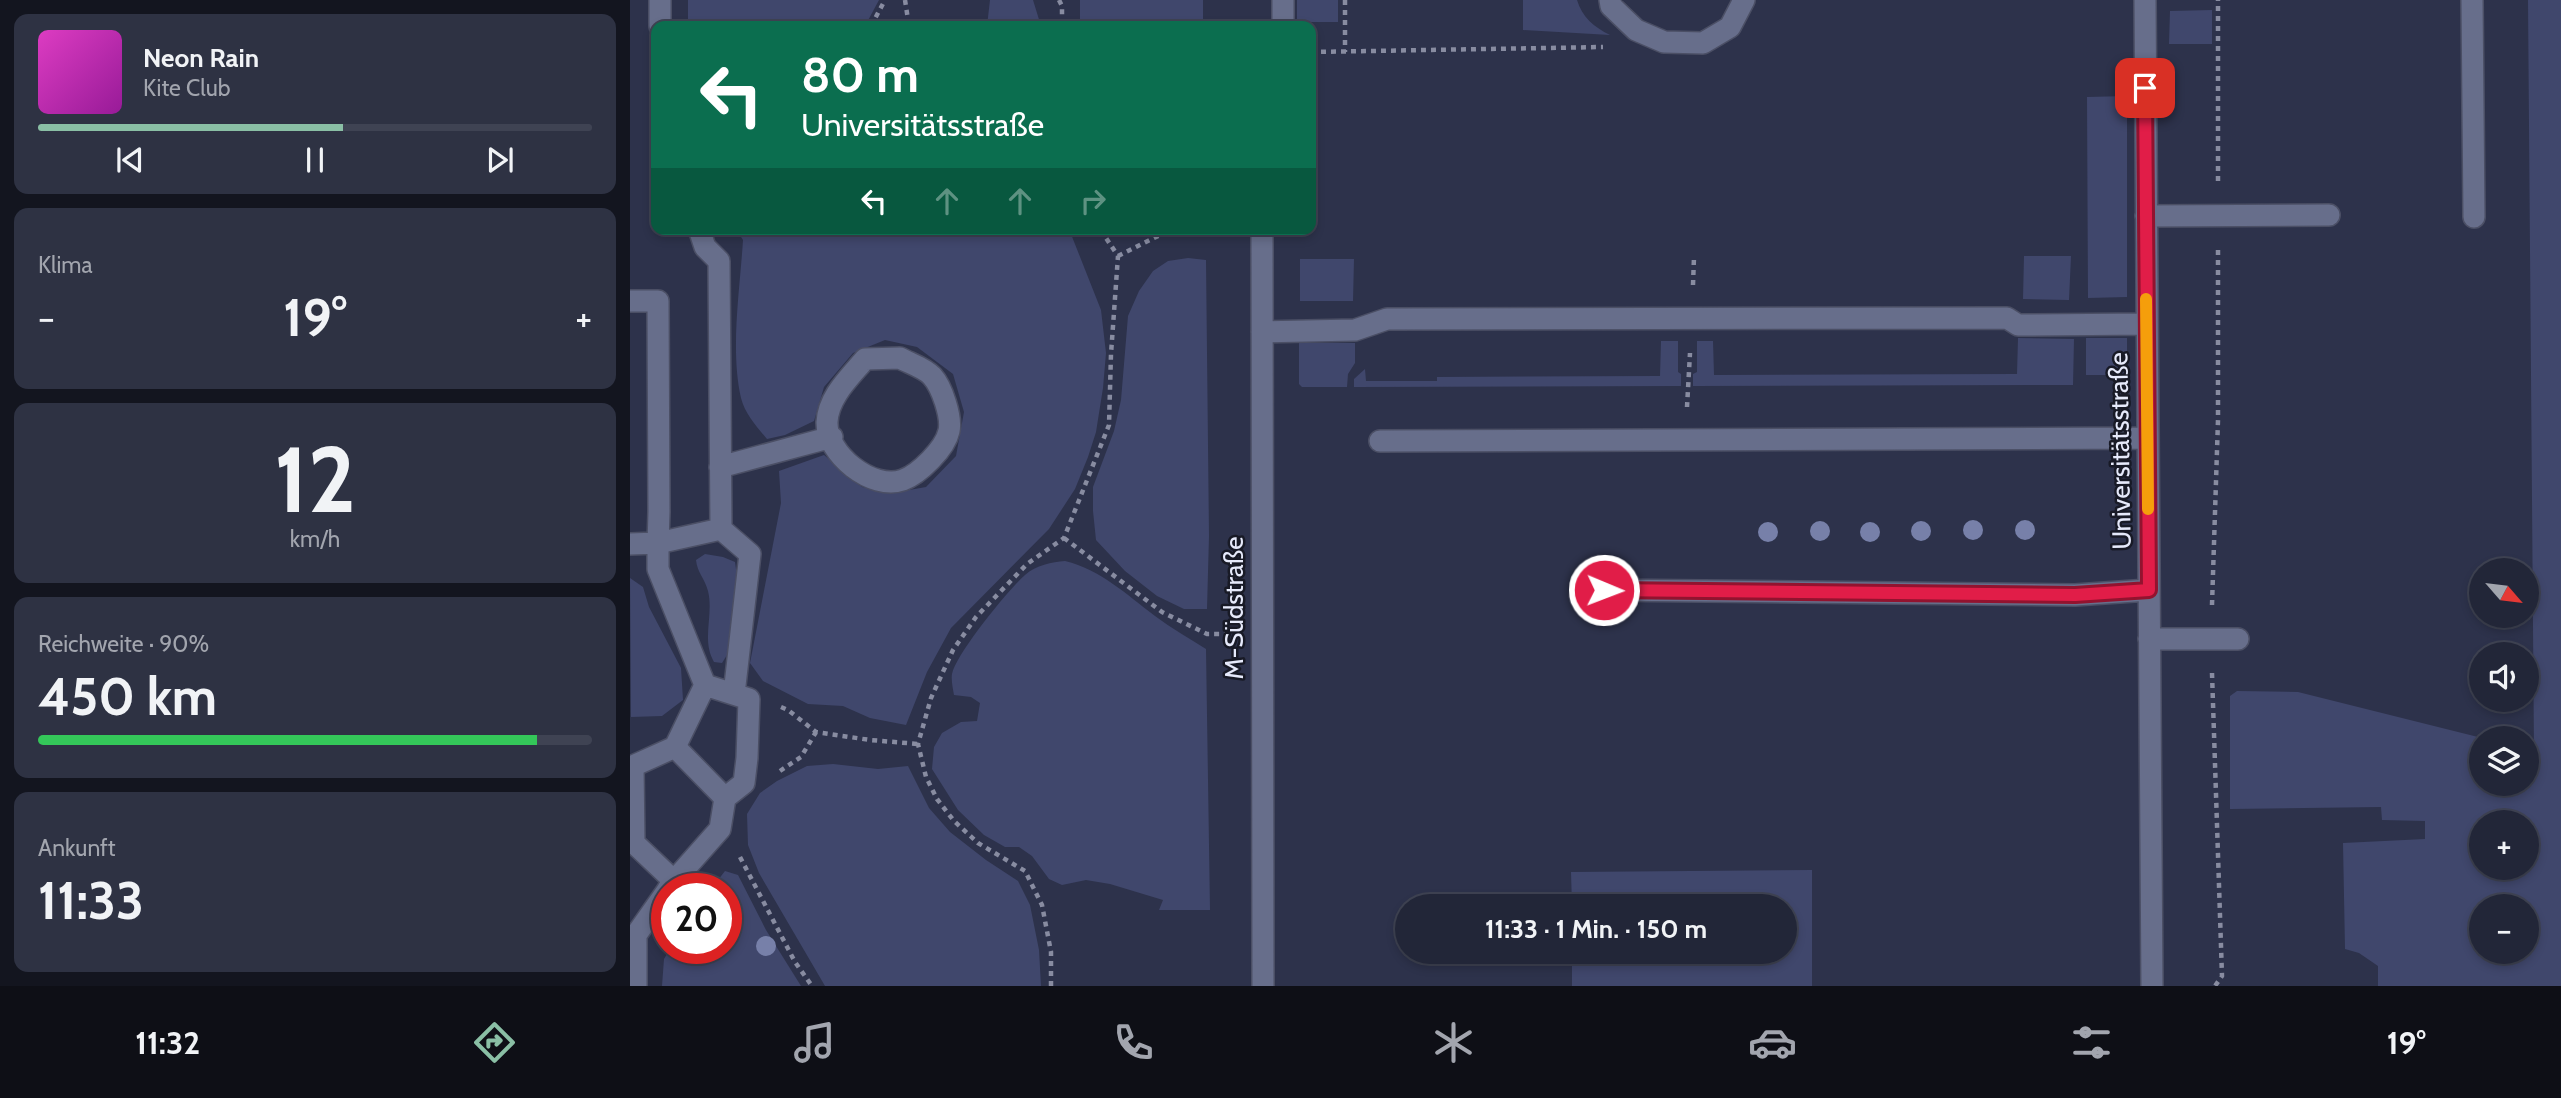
<!DOCTYPE html>
<html lang="de">
<head>
<meta charset="utf-8">
<style>
  :root { --surface:#222638; --page:#2e3243; --text:#f1f3f6; --muted:#a2a5ae; --line:#3f4353; --accent:#8abfa5 }
  body { margin:0; font-family:Cabin,sans-serif; background:var(--page); color:var(--text); height:100vh; display:flex; flex-direction:column; font-size:26px; white-space:nowrap }
  * { box-sizing:border-box; margin:0 }
  p { font-size:23px; color:var(--muted) }
  .icon { flex:none; width:38px; height:38px; fill:none; stroke:currentColor; stroke-width:2; stroke-linecap:round; stroke-linejoin:round }
  .map { position:relative; flex:1; overflow:hidden }
  .details { display:flex; flex-direction:column; gap:14px; padding:14px; background:#13151f; width:630px }
  .details>* { flex:none }
  .top-card { position:absolute; left:21px; top:21px; width:665px; height:214px; border-radius:14px; box-shadow:0 4px 10px #0003,0 0 0 2px var(--line); background:#0b6e4f; color:#fff; overflow:hidden }
  .needle { width:46px; rotate:118deg }
  .controls { position:absolute; left:1839px; top:558px; display:grid; gap:14px }
  .controls a { display:grid; place-items:center; width:70px; height:70px; border-radius:50%; background:var(--surface); box-shadow:0 4px 10px #0003,0 0 0 2px var(--line); font-size:35px }
  .speed { position:absolute; left:21px; top:873px; display:flex; gap:14px; font-size:35px; font-weight:700; text-align:center }
  .speed>* { display:grid; place-content:center; width:91px; height:91px; border-radius:50%; background:var(--surface); box-shadow:0 4px 10px #0003,0 0 0 2px var(--line); line-height:1 }
  .speed .limit { border:10px solid #d22; background:#fff; color:#111 }
  .pin { position:absolute; display:grid; place-items:center; width:60px; height:60px; color:#fff; margin:-30px; border-radius:14px; box-shadow:0 4px 10px #0006 }
  .me { position:absolute; width:77px; margin:-38px; rotate:91deg; stroke-linejoin:round; filter:drop-shadow(0 0 5px #0008) }
  .turn { display:flex; align-items:center; gap:24px; height:147px; padding:0 35px; font-size:32px }
  .turn .icon { width:91px; height:91px; stroke-width:2.5 }
  .turn b { display:block; font-size:49px; line-height:60px }
  .lanes { display:flex; align-items:center; height:66px; padding:0 35px; background:#0003; justify-content:center; gap:35px; direction:ltr }
  .lanes .off { opacity:.35 }
  .big { font-size:52px; font-weight:800; line-height:1.1 }
  .details .tile { flex:1; display:flex; flex-direction:column; justify-content:center; gap:10px; min-width:0; padding:0 24px; border-radius:14px; background:var(--page) }
  .details .dial { align-items:center; gap:0 }
  .dial b { font-size:91px; line-height:1 }
  .song { display:flex; align-items:center; gap:21px }
  .cover { width:84px; height:84px; border-radius:10px; background:linear-gradient(135deg,hsl(310 70% 55%),hsl(300 70% 35%)) }
  .played { height:7px; border-radius:4px; background:linear-gradient(90deg,var(--accent) 55%,var(--line) 55%) }
  .keys { display:flex; justify-content:space-around; direction:ltr }
  .heat { display:flex; justify-content:space-between; align-items:center; font-size:38px; direction:ltr }
  .charge { height:10px; border-radius:5px; background:linear-gradient(90deg,#34c759 90%,var(--line) 0) }
  .trip { position:absolute; left:765px; top:894px; width:402px; height:70px; border-radius:35px; background:var(--surface); box-shadow:0 4px 10px #0003,0 0 0 2px var(--line); font-weight:800; line-height:70px; text-align:center }
  .menu { display:flex; height:112px; justify-content:space-around; align-items:center; background:#0e0f16; color:var(--muted) }
  .menu .icon { width:49px; height:49px }
  .menu .current { color:var(--accent) }
  .menu b { font-size:32px; color:var(--text) }
  main { display:flex; flex:1; min-height:0 }
  .map>svg:first-child { display:block }
  .green { fill:#40476c; fill-rule:evenodd }
  .lines { fill:none; stroke-linecap:round; stroke-linejoin:round }
  .minor-casing { stroke:#4b4f65; stroke-width:24 }
  .path { stroke:#888ca1; stroke-width:4.5; stroke-dasharray:5 5; stroke-linecap:butt }
  .minor { stroke:#676e8b; stroke-width:21 }
  .path-bridge { stroke:#888ca1; stroke-width:4.5; stroke-dasharray:5 5; stroke-linecap:butt }
  .tree { fill:#7780a9 }
  .route-casing { stroke:#92132f; stroke-width:18 }
  .route { stroke:#e11d48; stroke-width:12 }
  .slow { stroke:#f59e0b; stroke-width:12 }
  .labels { text-anchor:middle; stroke-width:5; stroke-linejoin:round; paint-order:stroke }
  .street-label { font-size:26px; fill:#e6eafb; stroke:#181a26 }
</style>
</head>
<body>
<main>
<section class="details">
<div class="tile">
<div class="song"><i class="cover"></i><div><b>Neon Rain</b><p>Kite Club</p></div></div>
<div class="played"></div>
<div class="keys"><svg class="icon" aria-label="previous" viewBox="0 0 24 24"><path d="M18 5L8 12l10 7zM5 5v14"/></svg><svg class="icon" aria-label="pause" viewBox="0 0 24 24"><path d="M8 5v14M16 5v14"/></svg><svg class="icon" aria-label="next" viewBox="0 0 24 24"><path d="M6 5l10 7-10 7zM19 5v14"/></svg></div>
</div>
<div class="tile"><p>Klima</p>
<div class="heat"><a>−</a><b class="big">19°</b><a>+</a></div>
</div>
<div class="tile dial"><b>12</b><p>km/h</p></div>
<div class="tile"><p>Reichweite · 90%</p><b class="big">450 km</b><div class="charge"></div></div>
<div class="tile"><p>Ankunft</p><b class="big">11:33</b></div>
</section>
<div class="map">
<svg width="1931" height="986" viewBox="0 0 1931 986">
  <rect width="100%" height="100%" fill="#2d324b"/>
  <path class="green" d="M 58,0 L 249,0 L 235,26 L 58,26 Z
    M 360,0 L 403,0 L 411,26 L 357,26 Z
    M 450,0 L 573,0 L 573,26 L 450,26 Z
    M 667,0 L 708,0 L 708,22 L 667,22 Z
    M 893,0 L 947,0 C 952,17 964,27 980,35 L 893,30 Z
    M 1898,0 L 1931,0 L 1931,986 L 1748,986 L 1748,966 L 1729,953 L 1715,949 L 1713,843 L 1795,839 L 1795,821 L 1752,820 L 1751,807 L 1600,809 L 1600,696 L 1607,691 L 1668,692 L 1852,738 L 1852,784 L 1897,784 L 1897,750 L 1904,751 ZM 1852,822 L 1897,822 L 1897,868 L 1852,868 ZM 1852,906 L 1897,906 L 1897,952 L 1852,952 Z
    M 1582,10 L 1582,44 L 1539,44 L 1540,11 Z
    M 1497,96 L 1497,297 L 1458,298 L 1457,97 Z
    M 106,229 L 439,229 L 471,310 L 476,353 L 473,388 L 466,432 L 458,457 L 445,489 L 419,529 L 321,628 L 297,672 L 276,725 L 240,718 L 213,706 L 178,704 L 133,681 L 120,663 L 151,503 L 149,471 L 194,455 L 232,487 L 262,493 L 296,487 L 326,456 L 334,412 L 323,374 L 287,347 L 255,340 L 223,353 L 194,387 L 184,421 L 155,435 L 137,439 C 127,427 115,414 111,398 C 100,350 110,289 113,240 Z
    M 1394,256 L 1441,256 L 1439,300 L 1393,299 Z
    M 558,258 L 576,260 L 579,536 L 577,609 L 554,609 L 527,596 L 495,571 L 466,540 L 463,511 L 463,487 L 484,431 L 491,400 L 498,316 L 509,291 L 523,271 L 538,261 Z
    M 670,259 L 724,259 L 723,301 L 670,301 Z
    M 1388,338 L 1444,339 L 1443,385 L 1063,386 L 1063,374 L 1067,372 L 1067,341 L 1083,341 L 1084,375 L 1387,374 Z
    M 1456,338 L 1497,338 L 1497,375 L 1456,375 Z
    M 1031,341 L 1048,341 L 1048,372 L 1051,374 L 1051,386 L 724,387 L 724,379 L 735,369 L 736,381 L 807,381 L 807,377 L 1030,376 Z
    M 669,343 L 725,343 L 725,363 L 718,374 L 717,387 L 672,387 L 669,384 Z
    M 75,554 L 93,557 L 105,562 L 107,576 L 102,647 L 92,663 L 84,662 C 71,640 84,615 78,591 C 75,579 67,572 66,560 Z
    M 435,561 C 471,570 496,594 525,616 C 541,628 559,638 576,649 L 580,910 L 529,910 L 533,900 L 480,884 L 456,880 L 432,885 L 419,879 L 402,856 L 389,847 L 375,847 L 354,835 L 328,810 L 302,769 L 304,747 L 312,733 L 331,722 L 347,721 L 350,703 L 341,697 L 324,695 C 323,689 321,680 322,674 C 326,654 379,589 395,575 C 406,565 422,562 435,561 Z
    M 0,578 L 13,587 L 19,607 L 51,668 L 53,700 L 32,716 L 1,717 Z
    M 203,764 L 248,769 L 278,766 L 299,808 L 320,832 L 356,860 L 388,881 L 400,905 L 409,950 L 411,986 L 195,986 L 129,873 L 118,845 L 117,814 L 130,793 L 147,781 L 177,766 Z
    M 1182,870 L 1182,986 L 942,986 L 942,952 L 1155,952 L 1155,906 L 942,906 L 941,872 Z
    M 95,871 L 108,875 L 136,930 L 171,986 L 32,986 L 34,959 L 40,949 L 96,948 L 96,889 L 81,889 Z"/>
  <g class="lines">
    <defs>
      <path id="minor" d="M 30,0 L 30,26
        M 653,0 L 653,26
        M 980,0 L 981,6 L 1006,30 L 1034,42 L 1073,43 L 1100,27 L 1114,0
        M 1515,0 L 1522,986
        M 1842,0 L 1844,217
        M 1516,216 L 1699,215
        M 632,229 L 633,986
        M 0,301 L 28,301 L 29,512 L 28,543 L 0,544
        M 632,332 L 725,330 L 757,319 L 1377,318 L 1388,325 L 1517,324
        M 270,358 C 279,363 295,368 302,376 C 312,387 322,417 319,431 C 315,449 289,474 273,480 C 242,491 196,454 197,422 C 198,397 220,377 235,359 Z
        M 750,441 L 1517,438
        M 90,467 L 202,437
        M 91,529 L 120,554 L 104,694
        M 974,590 L 1445,595 L 1519,590
        M 1519,639 L 1608,639
        M 45,747 L 95,798
        M 44,881 L 90,829 L 95,798 L 114,783 L 117,758 L 119,699 L 75,685
        M 38,889 L 44,881 L 4,843 L 3,766 L 45,747 L 75,685 L 28,569 L 28,543 L 91,529 L 89,261 L 75,247 L 69,229
        M 6,986 L 6,935 L 37,891"/>
    </defs>
    <use href="#minor" class="minor-casing"/>
    <path class="path" d="M 275,0 L 279,26
      M 429,0 L 432,6 L 432,26
      M 715,0 L 715,52
      M 241,26 L 255,0
      M 681,52 L 973,47
      M 1588,181 L 1588,0
      M 488,256 L 538,231 L 576,229
      M 1063,285 L 1064,257
      M 1057,407 L 1060,353
      M 434,538 L 532,612 L 577,634 L 600,634
      M 1582,605 L 1588,420 L 1588,249
      M 1582,673 L 1592,976 L 1585,986
      M 151,707 L 158,710 L 186,732 L 240,740 L 288,744
      M 150,771 L 171,757 L 186,732
      M 110,857 L 165,962 L 182,986
      M 421,986 L 421,952 L 412,905 L 395,871 L 348,843 L 324,821 L 307,799 L 296,777 L 288,744 L 301,698 L 323,650 L 346,617 L 397,564 L 434,538 L 479,425 L 481,354 L 488,256 L 470,229"/>
    <use href="#minor" class="minor"/>
    <path class="path-bridge" d="M 576,229 L 670,230"/>
  </g>
  <g class="tree">
    <circle cx="1343" cy="530" r="10"/>
    <circle cx="1395" cy="530" r="10"/>
    <circle cx="1190" cy="531" r="10"/>
    <circle cx="1291" cy="531" r="10"/>
    <circle cx="1138" cy="532" r="10"/>
    <circle cx="1240" cy="532" r="10"/>
    <circle cx="136" cy="946" r="10"/>
  </g>
  <g class="lines">
    <defs>
      <path id="route" d="M 974,590 L 1445,595 L 1519,590 L 1515,88"/>
    </defs>
    <use href="#route" class="route-casing"/>
    <use href="#route" class="route"/>
    <path class="slow" d="M 1516,299 L 1518,509"/>
  </g>
  <g class="labels">
    <g class="street-label">
      <text transform="translate(1490 451) rotate(-91)" y="9">Universitätsstraße</text>
      <text transform="translate(604 608) rotate(-90)" y="9">M-Südstraße</text>
    </g>
  </g>
</svg>
<div class="controls">
<a><svg class="needle" viewBox="-14 -14 28 28"><path d="M0-13l5 13h-10z" fill="#e53935"/><path d="M0 13l5-13h-10z" fill="#a2a5ae"/></svg></a>
<a><svg class="icon" aria-label="sound" viewBox="0 0 24 24"><path d="M4 9h4l5-4v14l-5-4H4zM17 9q2 3 0 6"/></svg></a>
<a><svg class="icon" aria-label="layers" viewBox="0 0 24 24"><path d="M12 4l9 5-9 5-9-5zM3 14l9 5 9-5"/></svg></a>
<a>+</a>
<a>−</a>
</div>
<div class="speed"><div class="limit">20</div></div>
<div class="pin" style="left:1515px;top:88px;background:#d93025"><svg class="icon" aria-label="arrive" viewBox="0 0 24 24"><path d="M6 21V4h12l-3 4 3 4H6"/></svg></div>
<svg class="me" style="left:974px;top:590px" viewBox="-20 -20 40 40"><circle r="17" fill="#e11d48" stroke="#fff" stroke-width="3"/><path d="M0-11L8 9 0 5-8 9z" fill="#fff"/></svg>
<div class="trip">11:33 · 1 Min. · 150 m</div>
<div class="top-card">
<div class="turn"><svg class="icon" aria-label="left" viewBox="0 0 24 24"><path d="M17 20v-9H6M10 6l-5 5 5 5"/></svg><div><b>80 m</b>Universitätsstraße</div></div>
<div class="lanes"><svg class="icon" aria-label="left" viewBox="0 0 24 24"><path d="M17 20v-9H6M10 6l-5 5 5 5"/></svg><svg class="icon off" aria-label="ahead" viewBox="0 0 24 24"><path d="M12 20V5M6 11l6-6 6 6"/></svg><svg class="icon off" aria-label="ahead" viewBox="0 0 24 24"><path d="M12 20V5M6 11l6-6 6 6"/></svg><svg class="icon off" aria-label="right" viewBox="0 0 24 24"><path d="M7 20v-9h11M14 6l5 5-5 5"/></svg></div>
</div>
</div>
</main>
<nav class="menu">
<b>11:32</b>
<svg class="icon current" aria-label="directions" viewBox="0 0 24 24"><path d="M12 3l9 9-9 9-9-9zM9 14v-3h6M13 9l2 2-2 2"/></svg>
<svg class="icon" aria-label="music" viewBox="0 0 24 24"><path d="M9 18V5l10-2v13"/><circle cx="6" cy="18" r="3"/><circle cx="16" cy="16" r="3"/></svg>
<svg class="icon" aria-label="phone" viewBox="0 0 24 24"><path d="M5 4h4l2 5-3 2q2 4 5 5l2-3 5 2v4C11 20 4 13 5 4z"/></svg>
<svg class="icon" aria-label="climate" viewBox="0 0 24 24"><path d="M12 3v18M4 7l16 10M4 17L20 7"/></svg>
<svg class="icon" aria-label="car" viewBox="0 0 24 24"><path d="M5 17H2v-5l4-1 3-4h7l3 4 3 1v5h-3M9 17h6M6 11h13"/><circle cx="7" cy="17" r="2"/><circle cx="17" cy="17" r="2"/></svg>
<svg class="icon" aria-label="filters" viewBox="0 0 24 24"><path d="M4 7h16M4 17h16"/><circle cx="9" cy="7" r="2"/><circle cx="15" cy="17" r="2"/></svg>
<b>19°</b>
</nav>
</body>
</html>
